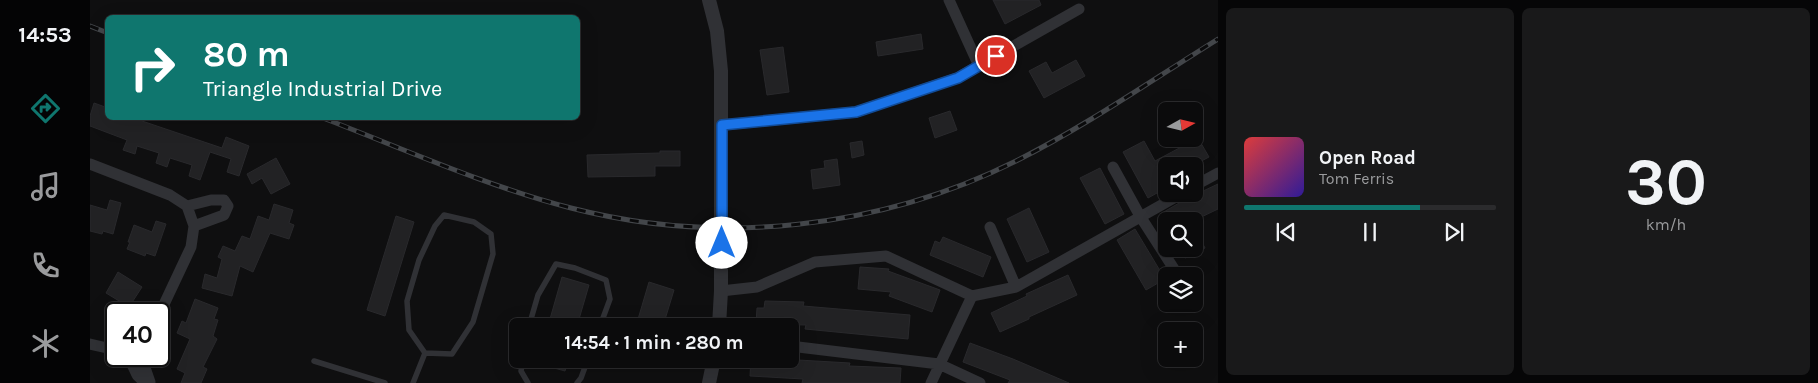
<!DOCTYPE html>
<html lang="en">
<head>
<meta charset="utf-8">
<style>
  :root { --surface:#0b0b0c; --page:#19191a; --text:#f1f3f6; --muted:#9a9b9d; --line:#2b2b2d; --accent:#0f766e }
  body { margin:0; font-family:Karla,sans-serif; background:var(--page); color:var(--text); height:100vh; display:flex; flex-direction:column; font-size:19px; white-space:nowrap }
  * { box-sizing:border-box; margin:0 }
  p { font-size:16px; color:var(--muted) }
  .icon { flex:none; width:28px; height:28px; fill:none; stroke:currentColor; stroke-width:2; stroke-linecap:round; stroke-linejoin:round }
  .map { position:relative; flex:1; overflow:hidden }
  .details { display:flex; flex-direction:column; gap:8px; padding:8px; background:#060607; width:600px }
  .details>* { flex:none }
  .top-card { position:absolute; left:15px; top:15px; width:475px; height:105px; border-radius:8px; box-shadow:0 5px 20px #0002,0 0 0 1px var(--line); background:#0f766e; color:#fff; overflow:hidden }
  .needle { width:32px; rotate:82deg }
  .tools { position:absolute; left:1068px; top:102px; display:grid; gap:10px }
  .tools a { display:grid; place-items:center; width:45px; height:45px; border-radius:8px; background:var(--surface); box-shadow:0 5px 20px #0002,0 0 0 1px var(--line); font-size:25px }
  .speed { position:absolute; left:15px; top:302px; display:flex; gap:10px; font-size:25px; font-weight:700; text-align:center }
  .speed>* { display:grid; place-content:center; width:65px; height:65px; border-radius:50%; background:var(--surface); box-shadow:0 5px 20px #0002,0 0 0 1px var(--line); line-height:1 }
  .speed .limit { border:2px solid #111; border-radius:8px; background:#fff; color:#111 }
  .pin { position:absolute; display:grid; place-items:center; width:42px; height:42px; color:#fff; margin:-21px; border:2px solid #fff; border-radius:50%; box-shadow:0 1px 5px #0007 }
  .me { position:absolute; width:55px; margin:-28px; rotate:0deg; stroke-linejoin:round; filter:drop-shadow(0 0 4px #0008) }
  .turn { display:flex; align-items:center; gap:18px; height:105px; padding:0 15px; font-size:22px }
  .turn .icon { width:65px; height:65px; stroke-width:2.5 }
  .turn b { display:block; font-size:35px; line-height:42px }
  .details .card { flex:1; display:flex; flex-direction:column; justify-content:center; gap:8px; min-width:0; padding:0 18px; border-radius:8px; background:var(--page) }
  .details .dial { align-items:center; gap:0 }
  .dial b { font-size:65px; line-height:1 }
  .song { display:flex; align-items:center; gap:15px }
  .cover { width:60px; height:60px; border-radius:8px; background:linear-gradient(135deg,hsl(0 70% 55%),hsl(250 70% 35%)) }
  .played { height:5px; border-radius:2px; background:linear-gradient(90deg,var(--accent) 70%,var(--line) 70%) }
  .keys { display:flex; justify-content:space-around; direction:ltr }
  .details .tiles { flex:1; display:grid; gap:8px; grid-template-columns:repeat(2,1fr) }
  .trip { position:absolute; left:419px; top:318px; width:290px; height:50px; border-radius:8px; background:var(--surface); box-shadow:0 5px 20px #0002,0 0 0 1px var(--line); font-weight:700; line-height:50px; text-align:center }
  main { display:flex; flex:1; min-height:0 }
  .menu { display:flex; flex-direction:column; width:90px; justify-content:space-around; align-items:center; background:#040405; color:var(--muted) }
  .menu .icon { width:35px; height:35px }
  .menu .active { color:var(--accent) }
  .menu b { font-size:22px; color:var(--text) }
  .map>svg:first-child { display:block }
  .building { fill:#222224; stroke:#29292c }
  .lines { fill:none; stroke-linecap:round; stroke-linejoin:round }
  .service { stroke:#303135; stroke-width:5.5 }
  .minor { stroke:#303135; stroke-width:11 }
  .tertiary { stroke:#303135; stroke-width:14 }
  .rail-casing { stroke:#43464a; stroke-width:5 }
  .rail { stroke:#0a0a0b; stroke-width:3; stroke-dasharray:9; stroke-linecap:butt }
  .route-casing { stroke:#114b97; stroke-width:12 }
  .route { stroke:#1a73e8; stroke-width:9 }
</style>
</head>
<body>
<main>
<nav class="menu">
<b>14:53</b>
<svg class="icon active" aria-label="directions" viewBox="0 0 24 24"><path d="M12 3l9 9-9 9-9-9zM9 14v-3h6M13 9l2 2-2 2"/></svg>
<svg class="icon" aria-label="music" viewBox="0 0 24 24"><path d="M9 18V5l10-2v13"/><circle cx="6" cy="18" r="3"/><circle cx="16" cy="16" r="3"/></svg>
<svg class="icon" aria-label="phone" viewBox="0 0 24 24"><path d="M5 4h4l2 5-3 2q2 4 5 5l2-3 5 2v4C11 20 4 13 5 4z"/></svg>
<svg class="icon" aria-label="climate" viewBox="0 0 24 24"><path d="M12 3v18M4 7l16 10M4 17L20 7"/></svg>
</nav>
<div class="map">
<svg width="1128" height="383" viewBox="0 0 1128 383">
  <rect width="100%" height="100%" fill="#0f0f10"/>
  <path class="building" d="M 903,0 L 949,0 L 951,5 L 915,24 Z
    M 831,34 L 833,49 L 788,56 L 786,42 Z
    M 693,47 L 699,92 L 677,95 L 670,50 Z
    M 986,60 L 995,76 L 954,98 L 939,71 L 956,62 L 962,73 Z
    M 4,103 L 18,108 L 18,118 L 54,118 L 52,121 L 132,148 L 136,137 L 159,146 L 149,176 L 137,172 L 141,159 L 120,152 L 110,180 L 99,176 L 102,165 L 80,158 L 77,167 L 66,163 L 69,153 L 47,146 L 45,154 L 33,150 L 37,140 L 0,126 L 0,116 Z
    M 860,111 L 867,130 L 845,138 L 839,118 Z
    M 1108,138 L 1119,157 L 1102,166 L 1067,166 L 1076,183 L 1076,188 L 1058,198 L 1033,152 L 1054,141 L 1065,161 Z
    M 772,141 L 774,155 L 762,158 L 760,143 Z
    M 570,151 L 590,151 L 590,166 L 565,166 L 565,176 L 498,177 L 497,155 L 570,153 Z
    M 186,158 L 200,184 L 181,194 L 172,178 L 162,184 L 157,174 Z
    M 747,159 L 750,185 L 723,189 L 721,170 L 735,168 L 734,161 Z
    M 1010,168 L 1034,214 L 1015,224 L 990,178 Z
    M 1128,184 L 1128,209 L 1103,221 L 1076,221 L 1072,213 L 1096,199 Z
    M 20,200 L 31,203 L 23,234 L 13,231 L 12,234 L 0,231 L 0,205 L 17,210 Z
    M 184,204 L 203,210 L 199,223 L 204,225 L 199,239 L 180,233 L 163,272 L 150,266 L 142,296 L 112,288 L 115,274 L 127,278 L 132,259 L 128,257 L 133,246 L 145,251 L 152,236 L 160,239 L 168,216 L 179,220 Z
    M 939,208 L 959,252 L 937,262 L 917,219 Z
    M 306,216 L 324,222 L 295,316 L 277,310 Z
    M 66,221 L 76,224 L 65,256 L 56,253 L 55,256 L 37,249 L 40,242 L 38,242 L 44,225 L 62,232 Z
    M 1104,227 L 1115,248 L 1095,258 L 1090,249 L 1104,249 Z
    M 1045,229 L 1075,279 L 1056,290 L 1027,240 Z
    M 853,237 L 901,257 L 893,277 L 840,255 L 845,241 L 850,243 Z
    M 770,267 L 799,269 L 798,271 L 850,290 L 842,312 L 799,296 L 801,292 L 768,289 Z
    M 28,272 L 52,287 L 39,307 L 16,293 Z
    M 978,275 L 987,295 L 939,317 L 939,319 L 910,332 L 901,313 L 937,296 L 936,294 Z
    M 472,277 L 499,285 L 487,326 L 458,326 Z
    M 559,282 L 584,290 L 573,326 L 546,326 Z
    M 105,299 L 128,308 L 124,319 L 128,320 L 123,336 L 127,339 L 113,367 L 117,369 L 111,383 L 91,383 L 95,373 L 87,369 L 100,339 L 87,333 L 92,321 L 96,323 Z
    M 675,301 L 714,302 L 713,306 L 820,315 L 818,339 L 715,329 L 716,325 L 666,324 L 667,308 L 674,308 Z
    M 880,343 L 923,359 L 979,383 L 918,383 L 920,380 L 873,362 Z
    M 700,357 L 708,357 L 708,360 L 760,363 L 759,366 L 811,368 L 810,383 L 712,383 L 713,379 L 660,376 L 661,359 L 700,359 Z
    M 439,359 L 479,359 L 475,371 L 439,361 Z"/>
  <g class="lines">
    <path class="service" d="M 354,215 L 384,222 L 401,234 L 403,254 L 383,322 L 362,354 L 335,353 L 319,330 L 317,301 L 329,260 L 345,226 Z
      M 439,326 L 448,295 L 466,264 L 485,268 L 516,280 L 520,299 L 510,326
      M 433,359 L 431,371 L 438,383
      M 224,361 L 295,383
      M 323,383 L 335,353
      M 487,383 L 491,378 L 498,359"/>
    <path class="minor" d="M 859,0 L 889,66
      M 632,125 L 766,112 L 867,78 L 989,9
      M 0,164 L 80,195 L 97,206 L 104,226 L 101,247 L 69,315
      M 1023,167 L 1050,216 L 1084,269
      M 1104,186 L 1128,173
      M 97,206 L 121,200 L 134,200 L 138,206 L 134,215 L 104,226
      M 900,227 L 926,287
      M 631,291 L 667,287 L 725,262 L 796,256 L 882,296 L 841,383
      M 882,296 L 926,287 L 1091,194
      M 0,344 L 26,350
      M 700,346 L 849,364 L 890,383
      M 38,356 L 47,375 L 55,383
      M 51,356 L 60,382 L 57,383"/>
    <path class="tertiary" d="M 619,0 L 627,31 L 631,71 L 631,291 L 629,326
      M 619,383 L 624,359"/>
    <defs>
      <path id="rail" d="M 0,26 L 18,33
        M 233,118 C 314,149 396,186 481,208 C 629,246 790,229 926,161 C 996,126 1062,80 1128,39"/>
    </defs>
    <use href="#rail" class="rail-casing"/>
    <use href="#rail" class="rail"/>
  </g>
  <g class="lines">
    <defs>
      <path id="route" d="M 632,243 L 632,125 L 766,112 L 868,78 L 906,56"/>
    </defs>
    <use href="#route" class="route-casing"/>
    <use href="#route" class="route"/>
  </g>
</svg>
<div class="tools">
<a><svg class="needle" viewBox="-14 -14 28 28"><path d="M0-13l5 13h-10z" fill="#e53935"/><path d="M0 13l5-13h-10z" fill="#9a9b9d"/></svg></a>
<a><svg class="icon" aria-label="sound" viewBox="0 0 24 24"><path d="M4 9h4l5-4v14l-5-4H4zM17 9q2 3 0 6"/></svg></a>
<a><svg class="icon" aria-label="search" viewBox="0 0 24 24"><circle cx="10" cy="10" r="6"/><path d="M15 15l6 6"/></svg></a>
<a><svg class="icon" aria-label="layers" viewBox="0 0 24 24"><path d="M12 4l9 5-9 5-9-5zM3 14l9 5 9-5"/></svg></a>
<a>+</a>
</div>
<div class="speed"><div class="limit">40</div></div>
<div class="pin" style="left:906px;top:56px;background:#d93025"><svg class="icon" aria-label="arrive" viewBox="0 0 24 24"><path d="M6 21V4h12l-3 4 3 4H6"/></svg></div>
<svg class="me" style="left:632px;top:243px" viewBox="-20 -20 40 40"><circle r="19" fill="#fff"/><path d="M0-13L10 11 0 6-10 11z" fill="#1a73e8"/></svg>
<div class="trip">14:54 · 1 min · 280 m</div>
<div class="top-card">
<div class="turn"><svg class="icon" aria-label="right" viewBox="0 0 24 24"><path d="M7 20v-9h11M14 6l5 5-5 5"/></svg><div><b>80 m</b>Triangle Industrial Drive</div></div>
</div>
</div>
<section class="details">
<div class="tiles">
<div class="card">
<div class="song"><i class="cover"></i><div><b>Open Road</b><p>Tom Ferris</p></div></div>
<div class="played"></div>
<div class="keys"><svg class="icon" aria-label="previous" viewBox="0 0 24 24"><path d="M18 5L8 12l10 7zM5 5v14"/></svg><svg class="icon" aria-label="pause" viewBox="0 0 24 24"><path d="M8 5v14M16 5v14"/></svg><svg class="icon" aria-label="next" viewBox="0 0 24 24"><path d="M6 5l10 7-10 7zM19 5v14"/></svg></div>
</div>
<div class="card dial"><b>30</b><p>km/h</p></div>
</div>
</section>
</main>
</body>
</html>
